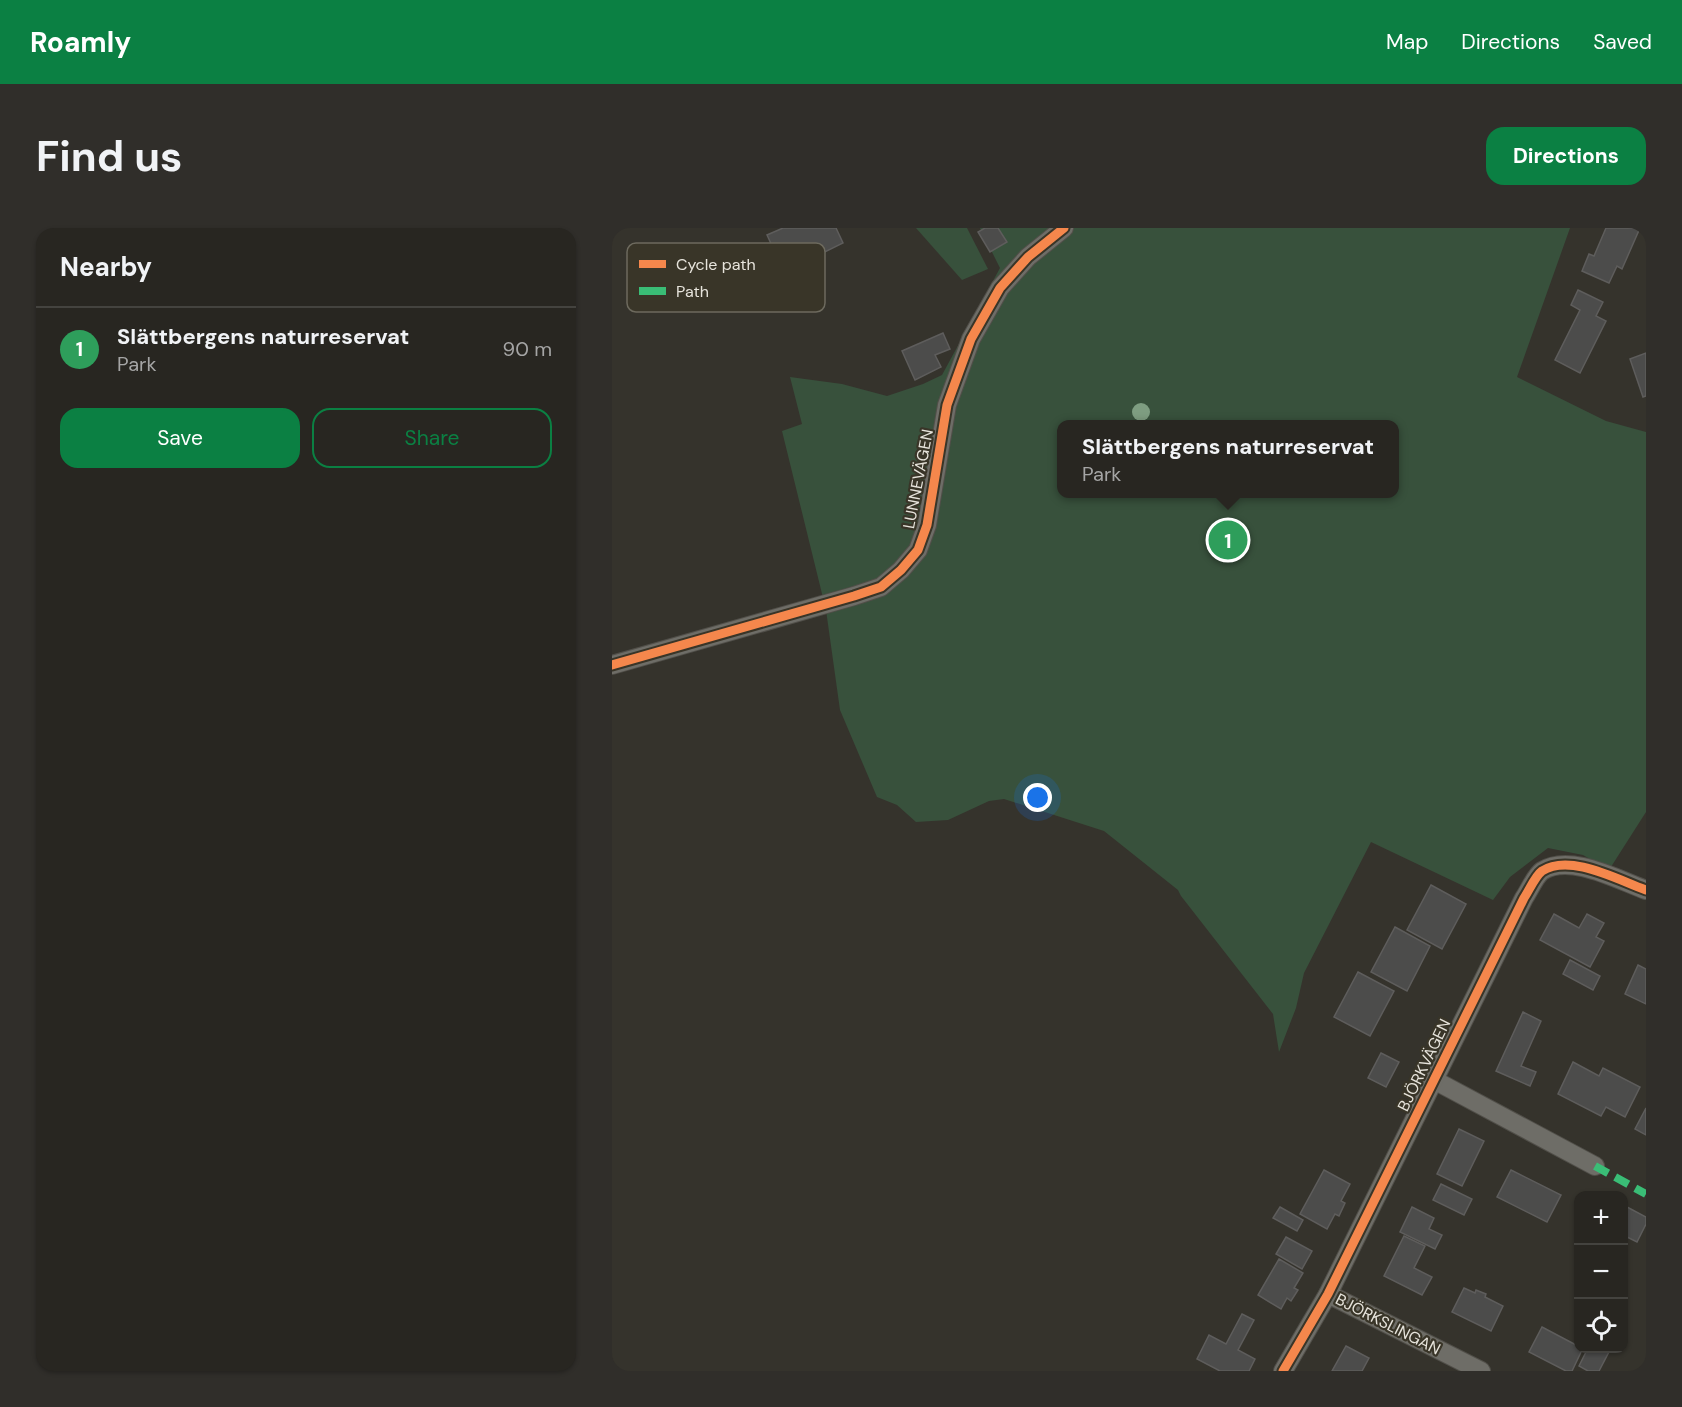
<!DOCTYPE html>
<html lang="en">
<head>
<meta charset="utf-8">
<style>
  body { margin:0; font-family:"DM Sans",sans-serif; background:#302e2a; color:#f1f3f6 }
  .controls { position:absolute; right:18px; bottom:18px; display:grid; overflow:hidden; border-radius:12px; box-shadow:0 2px 4px #0004 }
  .controls button { width:54px; height:54px; display:grid; place-items:center; padding:0; border:0; border-bottom:2px solid #44433f; background:#282621; color:#f1f3f6; font:30px sans-serif }
  .you { position:absolute; left:426px; top:570px; width:21px; height:21px; margin:-15px; border:4px solid #fff; border-radius:50%; background:#1a73e8; box-shadow:0 0 0 9px #1a73e833 }
  .badge { display:grid; place-items:center; width:39px; height:39px; border-radius:50%; background:#0b8043; color:#fff; font-size:20px; font-weight:700 }
  .pin { position:absolute; translate:-50% -50%; border:3px solid #fff; box-shadow:0 2px 6px #0006 }
  .popup { position:absolute; left:445px; top:192px; width:342px; height:78px; box-sizing:border-box; display:grid; place-content:center; border-radius:12px; background:#282621; filter:drop-shadow(0 2px 4px #0005); font-size:20px; white-space:nowrap; color:#a5a5a5 }
  .popup b { font-size:22px; color:#f1f3f6 }
  .popup::after { content:''; position:absolute; left:50%; top:100%; margin-left:-12px; border:12px solid transparent; border-top-color:#282621 }
  .list { margin:0; padding:0; list-style:none }
  h2 { display:flex; justify-content:space-between; align-items:center; height:78px; margin:0; padding:0 24px; font-size:26px }
  h2 small { font-size:20px; font-weight:400; color:#a5a5a5 }
  .list li { display:grid; grid-template-columns:39px 1fr auto; gap:18px; align-items:center; box-sizing:border-box; height:84px; padding:0 24px; border-top:2px solid #44433f }
  .list b { display:block; font-size:22px; white-space:nowrap }
  .list p { margin:0; font-size:20px; white-space:nowrap; color:#a5a5a5 }
  .list em { font-size:20px; font-style:normal; color:#a5a5a5 }
  .actions { display:flex; gap:12px; padding:18px 24px }
  .actions a { flex:1; padding:14px 0; border:2px solid #0b8043; border-radius:18px; text-align:center; font-size:21px; color:#0b8043 }
  .actions .main { background:#0b8043; color:#fff }
  .icon { flex:none; width:33px; height:33px; fill:none; stroke:currentColor; stroke-width:2; stroke-linecap:round; stroke-linejoin:round }
  .map { position:relative; flex:none; width:1034px; height:1143px; overflow:hidden; border-radius:18px }
  header { display:flex; align-items:center; gap:36px; box-sizing:border-box; height:84px; padding:0 30px; background:#0b8043; color:#fff }
  header strong { font-size:28px }
  nav { display:flex; gap:33px; margin-inline-start:auto; font-size:21px }
  .intro { display:flex; align-items:center; justify-content:space-between; box-sizing:border-box; height:144px; padding:0 36px }
  h1 { margin:0; font-size:42px }
  .button { padding:15px 27px; border-radius:18px; background:#0b8043; color:#fff; font-size:21px; font-weight:700 }
  main { display:flex; gap:36px; padding:0 36px }
  aside { flex:1; background:#282621; border-radius:18px; box-shadow:0 2px 4px #0004 }
  .map>svg:first-child { display:block }
  .green { fill:#38513c; fill-rule:evenodd }
  .building { fill:#4c4c4b; stroke:#5e5d5c; stroke-width:1.5 }
  .lines { fill:none; stroke-linecap:round; stroke-linejoin:round }
  .street-casing { stroke:#514f49; stroke-width:20 }
  .street { stroke:#6e6d67; stroke-width:18 }
  .quiet { stroke:#3abd76; stroke-width:8; stroke-dasharray:15 8; stroke-linecap:butt }
  .cycleway-casing { stroke:#393528; stroke-width:13 }
  .cycleway { stroke:#f5874c; stroke-width:9 }
  .tree { fill:#7e9d81 }
  .labels { text-anchor:middle; dominant-baseline:central; stroke-width:4.5; stroke-linejoin:round; paint-order:stroke }
  .street-label { font-size:16px; fill:#e7e4dc; stroke:#393528 }
  .key { fill:#393528; stroke:#6d6a5e; stroke-width:1.5 }
  .key-label { font-size:16px; fill:#e7e4dc }
</style>
</head>
<body>
<header>
<strong>Roamly</strong>
<nav><a>Map</a><a>Directions</a><a>Saved</a></nav>
</header>
<div class="intro"><h1>Find us</h1><a class="button">Directions</a></div>
<main>
<aside>
<h2>Nearby<small></small></h2>
<ul class="list">
<li><span class="badge" style="background:#2e9e5b">1</span><div><b>Slättbergens naturreservat</b><p>Park</p></div><em>90 m</em></li>
</ul>
<div class="actions"><a class="main">Save</a><a>Share</a></div>
</aside>
<div class="map">
<svg width="1034" height="1143" viewBox="0 0 1034 1143">
  <rect width="100%" height="100%" fill="#35332c"/>
  <g class="green">
    <polygon points="304,0 355,0 376,41 350,52"/>
    <path d="M368,0H958L905,149L994,193L1034,204V584L997,642L971,627L936,620L898,649L881,672L759,614L692,745L684,780L667,824L661,786L569,668L566,662L492,603L392,571L377,573L336,592L304,594L285,577L265,569L228,482L214,382L170,203L190,196L178,149L230,156L275,168L311,156L330,147L388,40ZM450,196H783V266H450Z"/>
  </g>
  <g class="building">
    <polygon points="171,0 224,0 231,15 172,44 155,7"/>
    <polygon points="373,0 386,0 395,14 378,24 366,4"/>
    <polygon points="994,0 1028,0 1010,41 1005,38 997,55 970,43 977,26 982,28"/>
    <polygon points="966,62 991,74 984,88 994,93 968,145 943,132 968,82 959,77"/>
    <polygon points="331,105 338,121 323,127 329,139 303,152 290,123"/>
    <polygon points="1034,125 1034,168 1031,169 1018,131"/>
    <polygon points="819,657 854,676 830,721 795,702"/>
    <polygon points="942,686 967,700 975,686 992,695 984,709 992,713 978,739 928,712"/>
    <polygon points="783,699 818,718 795,763 759,744"/>
    <polygon points="958,732 988,748 981,762 951,746"/>
    <polygon points="1026,737 1034,741 1034,776 1013,766"/>
    <polygon points="746,744 782,763 758,808 722,789"/>
    <polygon points="911,784 929,793 909,838 924,844 918,858 884,843"/>
    <polygon points="769,825 787,834 774,859 756,850"/>
    <polygon points="961,834 987,848 991,840 1028,859 1013,889 994,879 989,888 946,866"/>
    <polygon points="1034,880 1034,907 1023,901"/>
    <polygon points="847,901 872,913 850,958 825,946"/>
    <polygon points="712,942 738,956 729,973 733,975 727,988 723,986 715,1001 688,986"/>
    <polygon points="899,942 949,967 935,994 885,969"/>
    <polygon points="829,956 860,971 852,987 821,972"/>
    <polygon points="668,979 691,992 685,1003 661,990"/>
    <polygon points="800,979 822,990 817,1001 830,1007 823,1021 788,1004"/>
    <polygon points="1015,979 1034,989 1034,996 1025,1014 1011,1007 1011,986"/>
    <polygon points="792,1008 813,1018 802,1040 820,1049 810,1067 772,1048"/>
    <polygon points="674,1009 700,1023 690,1041 664,1026"/>
    <polygon points="667,1031 691,1045 682,1060 686,1062 679,1073 675,1070 669,1081 646,1067"/>
    <polygon points="852,1060 863,1065 864,1062 874,1066 873,1069 891,1078 879,1103 840,1084"/>
    <polygon points="630,1086 642,1092 626,1122 643,1131 637,1143 608,1143 585,1131 597,1107 614,1116"/>
    <polygon points="930,1099 966,1118 966,1120 971,1120 960,1143 954,1143 917,1124"/>
    <polygon points="734,1118 757,1130 750,1143 720,1143"/>
    <polygon points="976,1120 999,1120 987,1143 976,1143 967,1138"/>
  </g>
  <g class="lines">
    <defs>
      <g id="street">
        <polyline points="0,437 242,368 269,359 289,342 306,322 315,297 335,177 359,111 388,60 416,29 452,0"/>
        <polyline points="822,852 983,938"/>
        <polyline points="716,1066 869,1143"/>
        <path d="M671,1143L716,1066L912,670C917,663 923,648 930,643C958,625 1006,652 1034,662"/>
      </g>
    </defs>
    <use href="#street" class="street-casing"/>
    <use href="#street" class="street"/>
    <polyline class="quiet" points="983,938 1034,966"/>
    <defs>
      <g id="cycleway">
        <polyline points="0,437 242,368 269,359 289,342 306,322 315,297 335,177 359,111 388,60 416,29 452,0"/>
        <path d="M671,1143L716,1066L912,670C917,663 923,648 930,643C958,625 1006,652 1034,662"/>
      </g>
    </defs>
    <use href="#cycleway" class="cycleway-casing"/>
    <use href="#cycleway" class="cycleway"/>
  </g>
  <circle class="tree" cx="529" cy="184" r="9"/>
  <g class="labels">
    <g class="street-label">
      <text transform="translate(306 251) rotate(-79)">LUNNEVÄGEN</text>
      <text transform="translate(812 837) rotate(-64)">BJÖRKVÄGEN</text>
      <text transform="translate(776 1096) rotate(27)">BJÖRKSLINGAN</text>
    </g>
  </g>
  <rect x="15" y="15" width="198" height="69" rx="9" class="key"/>
  <rect x="27" y="32" width="27" height="8" fill="#f5874c"/>
  <rect x="27" y="59" width="27" height="8" fill="#3abd76"/>
  <g class="key-label">
    <text x="64" y="42">Cycle path</text>
    <text x="64" y="69">Path</text>
  </g>
</svg>
<div class="controls">
<button>+</button>
<button>−</button>
<button><svg class="icon" aria-label="locate" viewBox="0 0 24 24"><circle cx="12" cy="12" r="6"/><path d="M12 2v4M12 18v4M2 12h4M18 12h4"/></svg></button>
</div>
<div class="you"></div>
<div class="pin badge" style="left:616px;top:312px;background:#2e9e5b">1</div>
<div class="popup"><b>Slättbergens naturreservat</b>Park</div>
</div>
</main>
</body>
</html>
